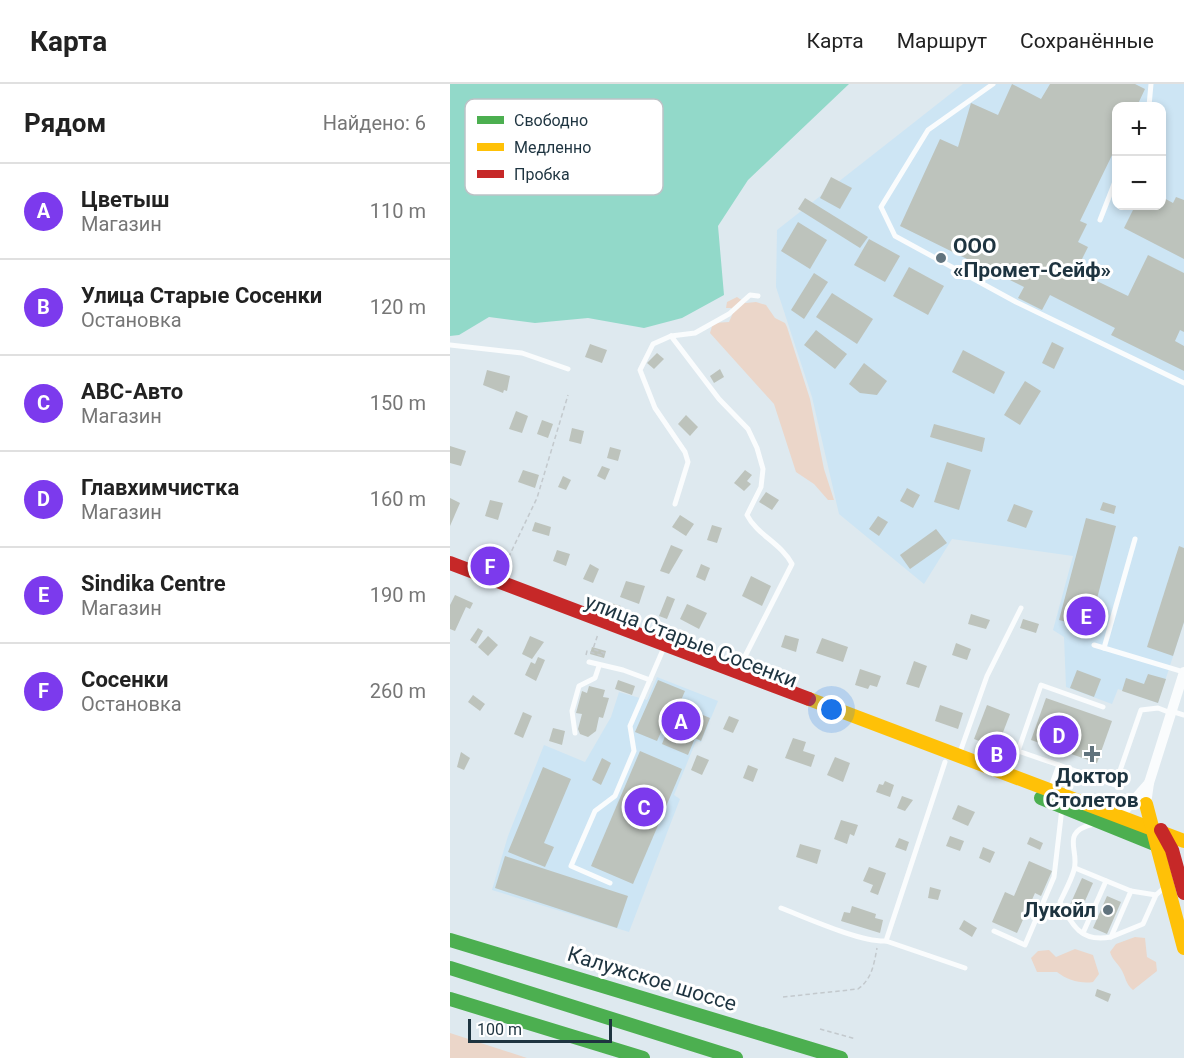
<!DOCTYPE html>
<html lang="ru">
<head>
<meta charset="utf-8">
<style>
  body { margin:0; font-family:Roboto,sans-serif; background:#f6f6f6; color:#222 }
  .controls { position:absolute; right:18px; top:18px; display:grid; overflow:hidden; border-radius:12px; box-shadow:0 3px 9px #0003 }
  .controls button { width:54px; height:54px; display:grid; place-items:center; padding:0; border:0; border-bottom:2px solid #e0e0e0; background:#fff; color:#222; font:30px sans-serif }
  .scale { position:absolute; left:18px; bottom:15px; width:144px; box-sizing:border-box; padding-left:6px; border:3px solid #1e3440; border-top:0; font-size:16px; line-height:21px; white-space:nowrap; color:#1e3440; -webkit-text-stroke:4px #fff; paint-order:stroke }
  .you { position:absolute; left:382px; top:626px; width:21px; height:21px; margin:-15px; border:4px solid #fff; border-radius:50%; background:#1a73e8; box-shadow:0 0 0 9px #1a73e833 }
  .badge { display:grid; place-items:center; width:39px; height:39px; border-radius:50%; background:#7c3aed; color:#fff; font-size:20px; font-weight:700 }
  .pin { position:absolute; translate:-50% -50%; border:3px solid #fff; box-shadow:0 2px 6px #0006 }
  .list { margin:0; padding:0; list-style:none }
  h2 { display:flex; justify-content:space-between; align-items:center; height:78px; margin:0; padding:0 24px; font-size:26px }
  h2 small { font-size:20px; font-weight:400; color:#767676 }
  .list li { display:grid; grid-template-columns:39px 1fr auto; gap:18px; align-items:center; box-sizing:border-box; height:96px; padding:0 24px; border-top:2px solid #e0e0e0 }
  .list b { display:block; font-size:22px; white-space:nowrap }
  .list p { margin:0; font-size:20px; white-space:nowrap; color:#767676 }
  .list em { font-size:20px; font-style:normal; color:#767676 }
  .map { position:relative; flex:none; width:734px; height:974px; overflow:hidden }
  header { display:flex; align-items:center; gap:36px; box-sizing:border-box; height:84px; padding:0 30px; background:#fff; border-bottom:2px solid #e0e0e0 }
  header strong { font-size:28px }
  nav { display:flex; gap:33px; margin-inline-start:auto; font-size:21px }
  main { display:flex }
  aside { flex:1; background:#fff }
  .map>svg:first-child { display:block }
  .built { fill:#cde5f4; fill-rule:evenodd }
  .green { fill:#ebd6c9 }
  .water { fill:#92d9c9 }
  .building { fill:#bdc3bc }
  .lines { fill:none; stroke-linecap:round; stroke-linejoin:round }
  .path { stroke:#c3c9cd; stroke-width:1.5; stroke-dasharray:4.5 3; stroke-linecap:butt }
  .lane { stroke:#fafcfd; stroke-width:5 }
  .street { stroke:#fafcfd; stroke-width:10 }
  .fast { stroke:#4caf50; stroke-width:14 }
  .slow { stroke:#ffc107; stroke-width:14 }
  .jam { stroke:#c62828; stroke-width:14 }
  .poi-dot { fill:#61737d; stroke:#fff; stroke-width:2 }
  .labels { text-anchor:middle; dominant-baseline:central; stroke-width:6; stroke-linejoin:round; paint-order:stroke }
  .poi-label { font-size:21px; font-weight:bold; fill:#1e3440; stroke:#fff; text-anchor:start }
  .street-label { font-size:21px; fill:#1e3440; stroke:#fff }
  .key { fill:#fff; stroke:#bcc2c6; stroke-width:1.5 }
  .key-label { font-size:16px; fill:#1e3440 }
</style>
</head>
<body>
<header>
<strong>Карта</strong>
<nav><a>Карта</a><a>Маршрут</a><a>Сохранённые</a></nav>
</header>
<main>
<aside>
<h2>Рядом<small>Найдено: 6</small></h2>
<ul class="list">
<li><span class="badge">A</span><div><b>Цветыш</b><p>Магазин</p></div><em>110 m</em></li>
<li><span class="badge">B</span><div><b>Улица Старые Сосенки</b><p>Остановка</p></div><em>120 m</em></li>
<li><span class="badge">C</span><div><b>АВС-Авто</b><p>Магазин</p></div><em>150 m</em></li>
<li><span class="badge">D</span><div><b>Главхимчистка</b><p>Магазин</p></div><em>160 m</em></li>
<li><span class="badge">E</span><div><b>Sindika Centre</b><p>Магазин</p></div><em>190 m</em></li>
<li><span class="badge">F</span><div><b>Сосенки</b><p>Остановка</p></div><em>260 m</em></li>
</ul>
</aside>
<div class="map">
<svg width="734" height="974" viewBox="0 0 734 974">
  <rect width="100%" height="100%" fill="#dee9ef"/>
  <g class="built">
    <path d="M513,0H734V538L708,619L668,605L662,620L616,603L614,553L603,546L623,472L502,455L474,500L389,430L362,313L326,203L327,146ZM666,22H712V122H666Z"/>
    <polygon points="207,593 268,617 251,658 246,657 224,711 230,715 179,848 42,806 58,752 94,661 135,678 161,633 169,608 197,616"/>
  </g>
  <g class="green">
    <polygon points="287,213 296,219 306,218 316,221 325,234 335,239 337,243 360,315 374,385 384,416 378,416 364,400 346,388 324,320 260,249 263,239 279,238 283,229 281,224 276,224 277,218"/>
    <path d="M685,853L695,854L697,873L706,878L707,887L683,906C675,899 676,893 671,885C667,878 663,877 660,868L666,860Z"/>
    <path d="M625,865L643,871L649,890L643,898C631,900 617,896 607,888H587L581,874L588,867L599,866L606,873Z"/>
    <polygon points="0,949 77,974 0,974"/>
  </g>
  <polygon class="water" points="0,0 399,0 298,96 268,142 274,211 232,234 194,244 138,234 85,239 39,233 9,251 0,252"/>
  <g class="building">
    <polygon points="562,0 591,15 600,0 685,0 695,5 687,22 666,22 666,63 630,137 637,140 628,158 638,163 626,187 678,212 698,171 734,189 734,248 730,246 725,257 734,262 734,287 661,251 665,244 600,211 592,226 568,214 574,203 450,142 490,55 508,63 521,19 548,31"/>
    <polygon points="381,93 402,104 390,125 370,114"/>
    <polygon points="712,113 723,119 726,113 734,116 734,175 674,144 685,122 712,122"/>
    <polygon points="355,114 418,153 410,164 348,125"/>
    <polygon points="348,138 377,156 360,185 331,167"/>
    <polygon points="419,155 450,172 435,198 404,181"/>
    <polygon points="459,183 494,202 478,231 443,212"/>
    <polygon points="364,189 378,198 354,235 341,226"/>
    <polygon points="382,209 423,235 407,260 366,233"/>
    <polygon points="366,246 397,270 385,285 354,261"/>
    <polygon points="602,258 614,264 604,285 592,279"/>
    <polygon points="140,260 157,266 152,279 135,273"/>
    <polygon points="513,266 555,288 544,310 502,288"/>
    <polygon points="207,269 214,275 204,285 197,279"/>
    <polygon points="414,279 437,297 427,311 410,309 399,300"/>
    <polygon points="270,285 274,293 264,299 260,292"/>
    <polygon points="37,286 60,292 57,307 54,306 53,309 33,301"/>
    <polygon points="575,297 591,307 570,341 554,331"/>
    <polygon points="66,327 78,332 72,349 59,345"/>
    <polygon points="236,331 248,343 240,352 228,340"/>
    <polygon points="92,336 103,340 98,354 87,350"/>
    <polygon points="484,340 535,354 532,368 480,353"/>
    <polygon points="122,344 134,347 131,360 119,357"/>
    <polygon points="0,362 16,367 11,382 0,379"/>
    <polygon points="160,363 171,366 168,377 157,374"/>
    <polygon points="497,378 521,386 509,426 484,418"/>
    <polygon points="152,382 160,385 155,396 147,392"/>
    <polygon points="73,386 89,391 85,404 68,398"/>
    <polygon points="295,386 302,391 297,397 301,400 294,407 284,399"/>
    <polygon points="113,392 121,396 116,406 108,403"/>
    <polygon points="457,404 470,411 463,424 450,417"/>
    <polygon points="316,408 329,416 322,426 309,418"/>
    <polygon points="0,414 10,419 0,442"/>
    <polygon points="40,416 53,419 48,436 35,432"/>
    <polygon points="653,418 666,422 664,430 650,426"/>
    <polygon points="564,420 583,427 576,444 557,437"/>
    <polygon points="230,431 244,440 236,452 222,443"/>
    <polygon points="428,432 438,438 429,452 419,445"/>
    <polygon points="636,434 666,442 644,526 651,528 646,546 609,536"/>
    <polygon points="85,438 101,443 99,452 82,447"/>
    <polygon points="262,441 272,444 267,459 257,456"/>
    <polygon points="486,445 497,459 460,485 450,471"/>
    <polygon points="221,461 233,466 219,490 210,487"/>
    <polygon points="729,462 734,464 734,538 723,572 697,563"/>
    <polygon points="107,466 120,470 116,482 103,477"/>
    <polygon points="140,480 149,485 143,499 133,495"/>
    <polygon points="251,480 260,484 255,497 246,493"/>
    <polygon points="301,492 321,502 312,522 292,512"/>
    <polygon points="176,497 195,502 189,520 170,513"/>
    <polygon points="5,511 23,519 20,525 16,523 5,547 0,545 0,521"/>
    <polygon points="217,512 225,515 217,535 209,532"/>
    <polygon points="157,518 171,522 169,529 155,525"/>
    <polygon points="237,520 257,529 249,545 230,535"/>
    <polygon points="521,530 540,536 536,545 518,540"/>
    <polygon points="573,535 589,540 586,549 570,544"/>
    <polygon points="28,544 33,547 26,560 20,556"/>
    <polygon points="335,551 349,555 346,568 331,563"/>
    <polygon points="38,552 48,561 38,572 28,563"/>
    <polygon points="80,552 94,558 82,575 72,570"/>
    <polygon points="372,554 398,563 393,578 366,569"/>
    <polygon points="506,559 521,565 517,576 502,571"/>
    <polygon points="142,563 156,567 154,574 140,570"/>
    <polygon points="88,573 95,576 86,597 75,591 81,578 85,580"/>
    <polygon points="464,577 477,582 469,604 456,600"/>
    <polygon points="410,585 431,592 427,603 420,601 418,605 405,601"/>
    <polygon points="627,586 651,595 644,613 620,604"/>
    <polygon points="698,590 716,595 708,619 672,607 676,594 694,600"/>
    <polygon points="168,596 185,602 182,611 165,605"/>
    <polygon points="208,596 235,607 229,621 260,634 251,657 245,654 238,671 212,660 216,650 211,648 207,657 185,648"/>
    <polygon points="139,602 155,606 153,613 159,614 153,634 149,633 146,647 138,653 130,650 128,645 132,630 126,629 132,607 137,609"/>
    <polygon points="23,611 35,620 30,627 18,618"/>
    <polygon points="596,614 662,637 647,679 581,656"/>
    <polygon points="490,621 513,629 508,645 485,637"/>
    <polygon points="537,621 560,630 547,664 524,655"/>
    <polygon points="73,628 82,632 73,654 64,650"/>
    <polygon points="279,632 289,636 283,649 273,645"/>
    <polygon points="103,644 115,647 112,661 99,657"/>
    <polygon points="343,654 356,658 353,667 365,671 361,683 335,674"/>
    <polygon points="190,667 232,685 183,800 141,782"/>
    <polygon points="11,668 20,674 14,686 7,683"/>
    <polygon points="247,671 259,676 252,691 241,686"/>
    <polygon points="385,673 400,679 393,698 377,691"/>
    <polygon points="152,674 161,679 151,701 142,696"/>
    <polygon points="298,681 308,685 303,698 293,694"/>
    <polygon points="93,683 121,695 94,759 104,763 95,783 58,768"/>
    <polygon points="435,697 444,701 440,713 426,708 429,700 433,701"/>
    <polygon points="452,712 463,716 455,727 447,724"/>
    <polygon points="508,721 525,728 518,742 502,735"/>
    <polygon points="391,736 408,741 404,752 400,750 397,760 384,755"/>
    <polygon points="500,752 514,757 510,767 496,762"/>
    <polygon points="580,753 593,759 590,766 577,760"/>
    <polygon points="449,754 459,758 456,767 445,763"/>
    <polygon points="350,760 371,766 367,780 346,773"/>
    <polygon points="533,763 545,768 540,779 529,774"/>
    <polygon points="55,772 178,812 167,844 45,804"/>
    <polygon points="579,777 602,787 591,812 585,809 567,849 542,838 555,808 564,812"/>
    <polygon points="419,783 436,789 428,811 420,808 423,801 413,797"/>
    <polygon points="632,794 643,799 630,828 619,823"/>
    <polygon points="480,803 491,806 488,816 478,814"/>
    <polygon points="657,812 671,818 657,850 643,844"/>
    <polygon points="402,822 426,830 425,834 433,836 430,849 391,837 394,828 400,829"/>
    <polygon points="514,836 527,844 522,853 509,845"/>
    <polygon points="647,905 661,910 658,918 645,912"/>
  </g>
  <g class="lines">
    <g class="path">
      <polyline points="52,487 87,414 118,311"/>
      <polyline points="152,523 154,519 169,524 168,527 157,523 156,525"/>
      <polyline points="136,571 137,567 153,572 154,569 143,565 148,550"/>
      <path d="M333,913L408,905C422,895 424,880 427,864"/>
      <polyline points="370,945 406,955"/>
    </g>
    <g class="lane">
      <polyline points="543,0 478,46 431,123 445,152 566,218 734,299"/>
      <polyline points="699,22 701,0"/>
      <polyline points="650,136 666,95"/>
      <path d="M221,252L269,315L298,345L307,364L313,385L311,403L297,431C307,451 331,459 342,480L288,586"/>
      <polyline points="0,261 72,269 118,285"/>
      <polyline points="225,420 238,378 235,368 205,324 190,286 203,260 221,252 245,249 279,230 300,211 308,212"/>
      <polyline points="644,561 734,588"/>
      <polyline points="654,564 685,455"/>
      <polyline points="139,578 173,586 200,596"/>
      <polyline points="721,627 734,631"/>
      <polyline points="125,649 122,627 129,602 145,594 149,582"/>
      <polyline points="509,671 537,592 571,524"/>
      <polyline points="609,681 665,701 691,626 708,624 721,629"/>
      <polyline points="600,705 609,681 568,667 591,601 653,623"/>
      <path d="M644,740C609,748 630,766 624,786C621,797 615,807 610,818C622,841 631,859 661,853L681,807"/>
      <polyline points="625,784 681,807 706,811 715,803"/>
      <polyline points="160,799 121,782 145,727 165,712 184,667 180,642 212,568"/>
      <path d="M331,824C357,834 410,858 436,857L495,678"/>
      <polyline points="544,847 575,861 604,793 612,724"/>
      <polyline points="633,849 656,797"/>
      <polyline points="661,853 693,840 706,811"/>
      <polyline points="436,857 515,884"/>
    </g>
    <g class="street">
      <polyline points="696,720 699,699 734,588"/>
      <polyline points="660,729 676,725 699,699"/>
    </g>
    <g class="fast">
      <polyline points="591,714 707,761"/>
      <polyline points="0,856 391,974"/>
      <polyline points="0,884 286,974"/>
      <polyline points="0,915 193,974"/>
    </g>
    <g class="slow">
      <polyline points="359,615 734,757"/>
      <polyline points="696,720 734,864"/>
    </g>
    <g class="jam">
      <polyline points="0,479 359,615"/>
      <polyline points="711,746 722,766 734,809"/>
    </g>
  </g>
  <g class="poi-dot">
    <circle cx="491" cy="174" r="6"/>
    <path d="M639 661h6v6h6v6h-6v6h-6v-6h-6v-6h6z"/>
    <circle cx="658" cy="826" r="6"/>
  </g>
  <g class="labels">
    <g class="poi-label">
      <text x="503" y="162">ООО<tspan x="503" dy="24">«Промет-Сейф»</tspan></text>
      <text x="642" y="692" text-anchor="middle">Доктор<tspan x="642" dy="24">Столетов</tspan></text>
      <text x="646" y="826" text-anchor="end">Лукойл</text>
    </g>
    <g class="street-label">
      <text transform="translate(241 557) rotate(21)">улица Старые Сосенки</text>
      <text transform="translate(202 895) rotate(17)">Калужское шоссе</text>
    </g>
  </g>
  <rect x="15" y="15" width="198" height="96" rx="9" class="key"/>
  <rect x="27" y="32" width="27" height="8" fill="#4caf50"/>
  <rect x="27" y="59" width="27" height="8" fill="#ffc107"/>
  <rect x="27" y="86" width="27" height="8" fill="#c62828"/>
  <g class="key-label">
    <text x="64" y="42">Свободно</text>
    <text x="64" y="69">Медленно</text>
    <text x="64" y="96">Пробка</text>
  </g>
</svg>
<div class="controls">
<button>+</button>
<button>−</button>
</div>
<div class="scale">100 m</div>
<div class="you"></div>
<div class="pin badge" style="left:231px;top:637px">A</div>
<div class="pin badge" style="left:547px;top:670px">B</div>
<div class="pin badge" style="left:194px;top:723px">C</div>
<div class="pin badge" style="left:609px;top:651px">D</div>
<div class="pin badge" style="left:636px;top:532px">E</div>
<div class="pin badge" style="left:40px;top:482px">F</div>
</div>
</main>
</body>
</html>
